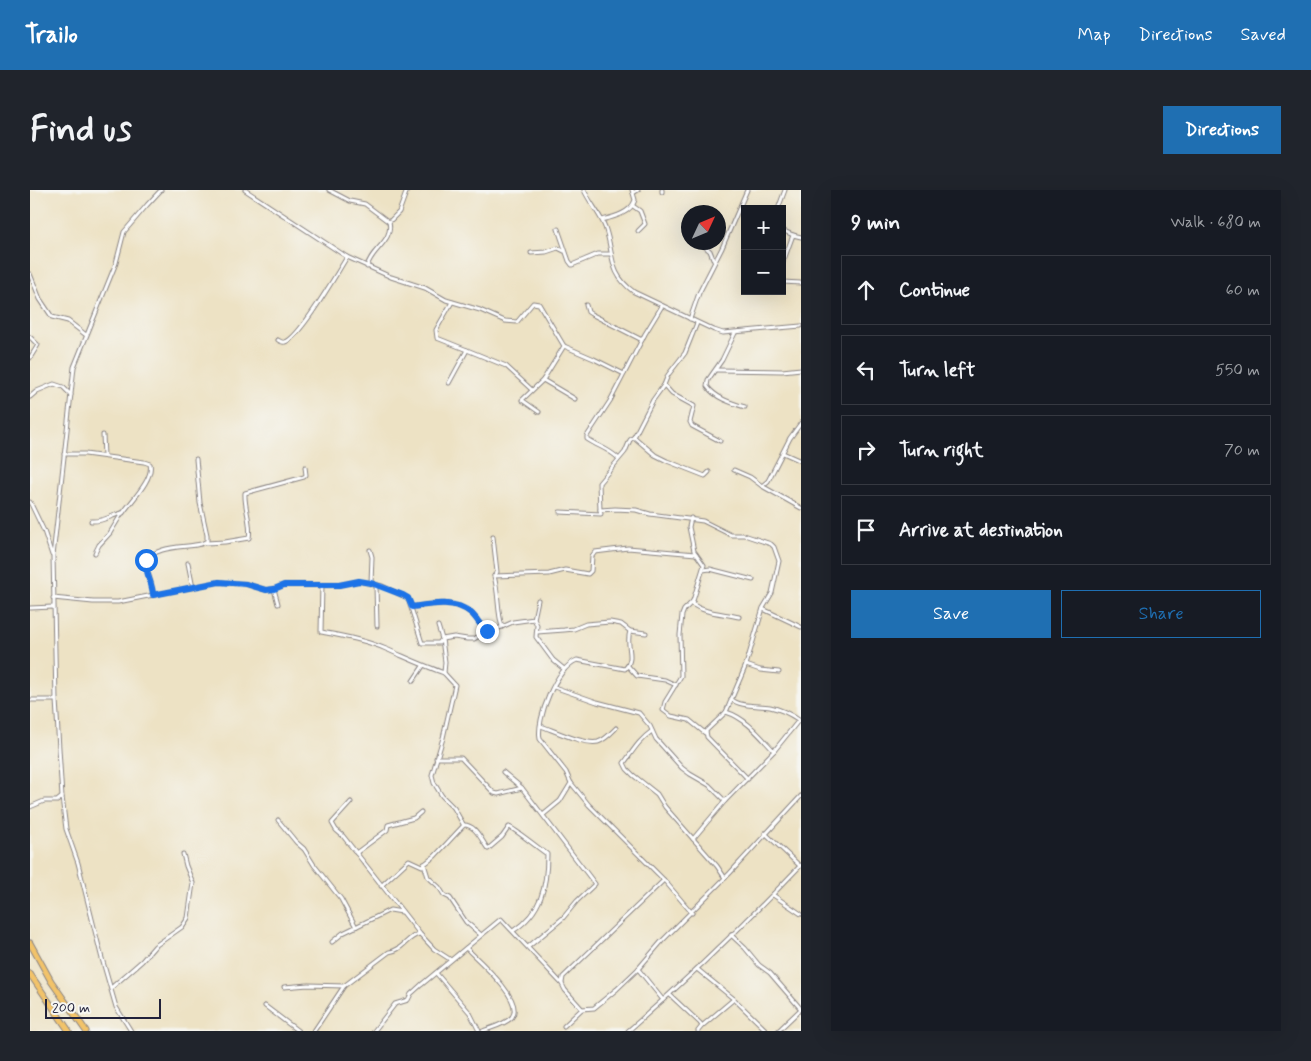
<!DOCTYPE html>
<html lang="en">
<head>
<meta charset="utf-8">
<style>
  body { margin:0; font-family:Mynerve,sans-serif; background:#20242c; color:#f1f3f6 }
  .controls { position:absolute; right:15px; top:15px; display:grid; overflow:hidden; border-radius:0px; box-shadow:0 5px 20px #0002 }
  .controls button { width:45px; height:45px; display:grid; place-items:center; padding:0; border:0; border-bottom:1px solid #363941; background:#171b24; color:#f1f3f6; font:25px sans-serif }
  .compass { position:absolute; left:651px; top:15px; width:45px; height:45px; border-radius:50%; background:#171b24; box-shadow:0 5px 20px #0002; rotate:46deg }
  .scale { position:absolute; left:15px; bottom:12px; width:116px; box-sizing:border-box; padding-left:5px; border:2px solid #22223b; border-top:0; font-size:14px; line-height:18px; white-space:nowrap; color:#22223b; -webkit-text-stroke:4px #f6f6f2; paint-order:stroke }
  .stop { position:absolute; width:15px; height:15px; margin:-11px; border:4px solid #1a73e8; border-radius:50%; background:#fff }
  .stop.end { background:#1a73e8; border-color:#fff; box-shadow:0 1px 5px #0008 }
  .list { margin:0; padding:0; list-style:none }
  h2 { display:flex; justify-content:space-between; align-items:center; height:65px; margin:0; padding:0 20px; font-size:21px }
  h2 small { font-size:16px; font-weight:400; color:#9ea1a6 }
  .list li { display:grid; grid-template-columns:32px 1fr auto; gap:15px; align-items:center; box-sizing:border-box; height:70px; margin:0 10px 10px; padding:0 10px; border:1px solid #363941; border-radius:0px }
  .list b { display:block; font-size:19px; white-space:nowrap }
  .list em { font-size:16px; font-style:normal; color:#9ea1a6 }
  .actions { display:flex; gap:10px; padding:15px 20px }
  .actions a { flex:1; padding:11px 0; border:1px solid #1f6fb2; border-radius:0px; text-align:center; font-size:18px; color:#1f6fb2 }
  .actions .main { background:#1f6fb2; color:#fff }
  .icon { flex:none; width:28px; height:28px; fill:none; stroke:currentColor; stroke-width:2; stroke-linecap:round; stroke-linejoin:round }
  .map { position:relative; flex:none; width:771px; height:841px; overflow:hidden; border-radius:0px }
  header { display:flex; align-items:center; gap:30px; box-sizing:border-box; height:70px; padding:0 25px; background:#1f6fb2; color:#fff }
  header strong { font-size:24px }
  nav { display:flex; gap:28px; margin-inline-start:auto; font-size:18px }
  .intro { display:flex; align-items:center; justify-content:space-between; box-sizing:border-box; height:120px; padding:0 30px }
  h1 { margin:0; font-size:35px }
  .button { padding:12px 22px; border-radius:0px; background:#1f6fb2; color:#fff; font-size:18px; font-weight:700 }
  main { display:flex; gap:30px; padding:0 30px }
  aside { flex:1; background:#171b24; border-radius:0px; box-shadow:0 5px 20px #0002 }
  .map>svg:first-child { display:block }
  .lines { fill:none; stroke-linecap:round; stroke-linejoin:round }
  .street-casing { stroke:#888280; stroke-width:5 }
  .primary-casing { stroke:#888280; stroke-width:7 }
  .street { stroke:#fff; stroke-width:3 }
  .primary { stroke:#f2c36a; stroke-width:5 }
  .route { stroke:#1a73e8; stroke-width:6 }
</style>
</head>
<body>
<header>
<strong>Trailo</strong>
<nav><a>Map</a><a>Directions</a><a>Saved</a></nav>
</header>
<div class="intro"><h1>Find us</h1><a class="button">Directions</a></div>
<main>
<div class="map">
<svg width="771" height="841" viewBox="0 0 771 841">
  <rect width="100%" height="100%" fill="#f6f6f2"/>
  <filter id="ink" filterUnits="userSpaceOnUse"><feTurbulence type="fractalNoise" baseFrequency=".02" numOctaves="2"/><feDisplacementMap in="SourceGraphic" scale="10" xChannelSelector="R" yChannelSelector="G"/><feConvolveMatrix kernelMatrix="1 2 1 2 8 2 1 2 1" color-interpolation-filters="sRGB"/></filter>
  <filter id="wash" filterUnits="userSpaceOnUse"><feTurbulence type="fractalNoise" baseFrequency=".0096" numOctaves="4" result="noise"/><feDisplacementMap in="SourceGraphic" scale="20" xChannelSelector="R" yChannelSelector="G"/><feGaussianBlur stdDeviation="1.12" result="paint"/><feColorMatrix in="noise" values="0 0 0 0 0 0 0 0 0 0 0 0 0 0 0 0 0 1.4 0 .05"/><feComposite in="paint" operator="in"/></filter>
  <g filter="url(#wash)">
    <rect width="100%" height="100%" fill="#ede2c4"/>
  </g>
  <g filter="url(#ink)">
    <g class="lines">
      <defs>
        <g id="street">
          <polyline points="215,0 317,67 361,87 395,98 416,110 450,120 475,131 487,132 503,113 509,114 534,156 564,169 594,184"/>
          <path d="M299,0L320,11L335,14L359,32C364,51 340,60 337,77"/>
          <path d="M554,0C560,13 570,24 575,37C585,65 577,82 604,102L684,140L693,143L771,136"/>
          <polyline points="602,0 603,3 608,0"/>
          <polyline points="632,0 632,2"/>
          <polyline points="603,16 610,21 615,34 608,41"/>
          <polyline points="748,19 755,0"/>
          <path d="M572,30C584,27 601,23 605,10L603,3"/>
          <polyline points="359,32 369,22 377,0"/>
          <polyline points="528,39 539,71 542,75 568,64 581,64"/>
          <polyline points="752,40 763,45"/>
          <polyline points="669,52 680,61 684,71"/>
          <polyline points="501,63 516,62 528,58 534,61"/>
          <polyline points="752,75 763,45 771,47"/>
          <polyline points="0,84 10,109 22,127 38,131 56,145"/>
          <polyline points="752,92 771,93"/>
          <polyline points="556,115 558,122 561,124 612,150"/>
          <polyline points="660,129 669,103 692,58 717,0"/>
          <polyline points="667,133 655,163 638,185 634,195 642,204 664,216 660,232 662,236 690,251"/>
          <path d="M705,143L692,170L678,190L677,196C685,208 701,213 715,217"/>
          <polyline points="0,147 8,155 0,168"/>
          <path d="M248,150C251,152 252,153 255,152C270,148 307,83 317,67"/>
          <polyline points="437,160 476,176 502,200"/>
          <polyline points="686,180 752,181 771,179"/>
          <polyline points="513,190 545,209"/>
          <polyline points="419,193 437,160 407,148 406,140 422,112"/>
          <polyline points="634,195 623,210 604,247 625,265 637,271 675,286 679,282"/>
          <polyline points="0,207 7,201 24,194 33,197 41,205"/>
          <polyline points="509,222 492,210 513,190 534,156"/>
          <polyline points="73,245 74,266"/>
          <polyline points="604,247 600,250 595,262 569,293 570,320 585,319 606,320 620,324 673,331 701,345 714,345 741,354 744,357 749,371 742,403 733,418 716,475 696,522 676,541 677,547 718,589"/>
          <polyline points="753,263 771,271"/>
          <path d="M34,264H55L114,272L120,274C124,289 101,311 93,323C81,325 74,332 61,331"/>
          <path d="M588,268C579,259 567,256 557,249V246L580,211L615,144L632,116"/>
          <polyline points="704,280 720,287 732,296 738,291 760,248 771,233"/>
          <polyline points="732,296 771,318"/>
          <polyline points="0,312 14,341 22,365"/>
          <polyline points="530,322 571,324 570,320"/>
          <path d="M661,328L659,337L664,361L674,375L662,414C676,424 694,423 709,427"/>
          <path d="M463,347L467,382L464,386C469,403 467,420 472,437"/>
          <path d="M176,353L195,352L219,348C222,333 214,318 215,303L274,287L276,285L275,277"/>
          <polyline points="340,360 342,367 341,393"/>
          <polyline points="65,363 69,355 80,343 92,323"/>
          <polyline points="158,373 163,398"/>
          <polyline points="673,380 680,379 723,390"/>
          <polyline points="464,386 519,384 535,380 558,384 561,381 562,366 565,362 598,358 666,364"/>
          <polyline points="346,395 347,436"/>
          <polyline points="244,399 248,414"/>
          <path d="M123,405C123,394 117,383 115,372C125,355 155,358 171,354L177,351V345L170,313L166,269"/>
          <path d="M23,408L63,412H88L189,392L216,394L236,400L244,399L254,395H309L329,391L352,396L378,408L392,453H409L412,449L415,472L414,483C394,476 375,467 356,459C335,450 312,446 291,442L292,395"/>
          <polyline points="663,411 654,420 652,425 650,445 651,486 635,512 633,520 641,526 659,530 675,543"/>
          <path d="M382,417C401,414 425,409 441,423C447,428 450,436 457,441"/>
          <polyline points="0,418 23,417"/>
          <polyline points="733,419 771,437"/>
          <polyline points="504,429 508,410"/>
          <polyline points="408,436 412,449 424,447 437,449 444,449 457,441 465,440 483,432 504,429 507,435 506,447 523,470 534,479"/>
          <polyline points="507,442 534,440 544,439 556,434 580,432 591,434 600,441"/>
          <path d="M616,443L600,441C595,456 606,467 595,479L547,470C526,478 506,529 510,549L536,582L541,593L559,615L634,690L662,723"/>
          <polyline points="716,475 730,480 749,482"/>
          <polyline points="598,476 607,486 635,490 646,495"/>
          <polyline points="414,483 425,495 413,548 402,585 404,593 412,606 424,618 433,634"/>
          <polyline points="383,491 393,476"/>
          <polyline points="524,497 567,512 609,523 620,536 626,549 652,578 660,584 679,595 695,611"/>
          <polyline points="0,510 26,510"/>
          <path d="M696,522C716,528 730,546 744,561"/>
          <path d="M511,536C525,541 554,555 568,552C575,550 581,543 586,538"/>
          <path d="M622,541C609,550 603,561 594,573L597,579L603,585L627,604L635,617L687,676L695,688"/>
          <polyline points="406,568 431,568 464,603 468,604 492,598"/>
          <polyline points="473,582 492,598 565,694 547,711 533,728 498,757"/>
          <polyline points="321,612 302,633 306,640 313,646 390,744 404,759 421,770"/>
          <polyline points="0,617 14,611 27,611 32,607"/>
          <polyline points="513,625 530,611 541,593"/>
          <polyline points="248,630 266,652 274,659 284,675 311,709 326,737"/>
          <path d="M434,635C446,635 451,650 458,659L472,647L479,637C484,638 509,659 517,664C517,696 512,722 483,741"/>
          <polyline points="735,643 770,676"/>
          <path d="M663,649L695,611L744,561L769,530C760,524 751,519 740,517C728,515 710,517 701,509"/>
          <polyline points="326,663 357,640 358,635 384,628 391,622"/>
          <polyline points="394,674 398,687 409,697 414,705 420,708 436,732 450,744"/>
          <polyline points="351,696 379,670 392,676 405,666 434,635"/>
          <polyline points="743,705 771,724"/>
          <polyline points="701,745 715,758 729,775 740,783 771,819"/>
          <polyline points="302,752 313,743 360,720 372,722"/>
          <path d="M436,758C447,769 495,810 482,827C476,834 461,838 453,841"/>
          <polyline points="608,779 633,810"/>
          <polyline points="667,779 704,809 737,841"/>
          <polyline points="406,783 440,823 449,841"/>
          <polyline points="532,793 533,787 634,690"/>
          <polyline points="254,797 278,795 314,796"/>
          <polyline points="81,798 112,771 125,756 152,737 158,728 163,693 156,676 153,664"/>
          <polyline points="640,805 670,833 672,836 668,841"/>
          <polyline points="235,816 268,841"/>
          <polyline points="534,836 552,819"/>
          <polyline points="672,836 704,809"/>
          <polyline points="101,841 86,817 71,765 48,673 36,639 32,607 26,510 23,366 44,177 86,73 94,42 117,15 131,0"/>
          <path d="M284,841L314,796L359,762C372,761 377,747 389,744"/>
          <polyline points="344,841 365,814 378,810 381,804 391,795 471,729 532,794 535,800 552,819 564,818 587,799 608,779 632,751 700,683 771,606"/>
          <path d="M598,841C658,789 716,733 771,675"/>
          <polyline points="748,841 771,819"/>
        </g>
        <g id="primary">
          <polyline points="0,753 21,791 56,841"/>
          <polyline points="0,784 39,841"/>
        </g>
      </defs>
      <use href="#street" class="street-casing"/>
      <use href="#primary" class="primary-casing"/>
      <use href="#street" class="street"/>
      <use href="#primary" class="primary"/>
    </g>
  </g>
  <g class="lines" filter="url(#ink)">
    <path class="route" d="M116,370C114,382 123,393 123,405L189,392L216,394L236,400L244,399L254,395H309L329,391L341,393L373,405L378,408L382,417C401,414 425,409 441,423C447,428 450,436 457,441"/>
  </g>
</svg>
<div class="controls">
<button>+</button>
<button>−</button>
</div>
<svg class="compass" viewBox="-18 -18 36 36"><path d="M0-13l5 13h-10z" fill="#e53935"/><path d="M0 13l5-13h-10z" fill="#9ea1a6"/></svg>
<div class="scale">200 m</div>
<div class="stop" style="left:116px;top:370px"></div>
<div class="stop end" style="left:457px;top:441px"></div>
</div>
<aside>
<h2>9 min<small>Walk · 680 m</small></h2>
<ul class="list">
<li><svg class="icon" aria-label="ahead" viewBox="0 0 24 24"><path d="M12 20V5M6 11l6-6 6 6"/></svg><div><b>Continue</b></div><em>60 m</em></li>
<li><svg class="icon" aria-label="left" viewBox="0 0 24 24"><path d="M17 20v-9H6M10 6l-5 5 5 5"/></svg><div><b>Turn left</b></div><em>550 m</em></li>
<li><svg class="icon" aria-label="right" viewBox="0 0 24 24"><path d="M7 20v-9h11M14 6l5 5-5 5"/></svg><div><b>Turn right</b></div><em>70 m</em></li>
<li><svg class="icon" aria-label="arrive" viewBox="0 0 24 24"><path d="M6 21V4h12l-3 4 3 4H6"/></svg><div><b>Arrive at destination</b></div></li>
</ul>
<div class="actions"><a class="main">Save</a><a>Share</a></div>
</aside>
</main>
</body>
</html>
